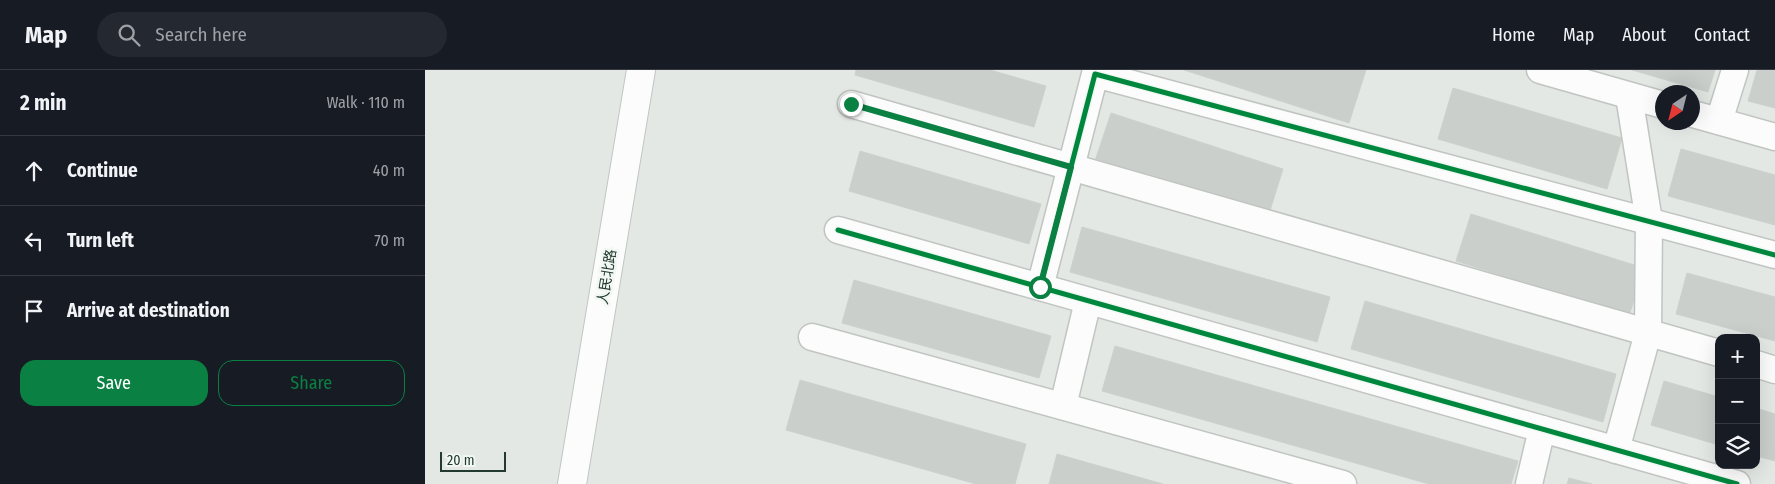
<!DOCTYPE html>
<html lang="en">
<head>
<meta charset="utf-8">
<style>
  body { margin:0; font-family:"Fira Sans Condensed","Noto Sans SC",sans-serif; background:#242831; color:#f1f3f6 }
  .controls { position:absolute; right:15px; bottom:15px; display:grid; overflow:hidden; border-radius:10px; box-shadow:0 5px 20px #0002 }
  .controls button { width:45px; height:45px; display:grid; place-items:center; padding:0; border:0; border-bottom:1px solid #363941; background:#171b24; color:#f1f3f6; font:25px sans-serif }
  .compass { position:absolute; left:1230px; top:15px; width:45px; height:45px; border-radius:50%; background:#171b24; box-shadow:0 5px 20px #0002; rotate:215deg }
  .scale { position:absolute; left:15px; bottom:12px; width:66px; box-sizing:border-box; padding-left:5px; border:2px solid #233a30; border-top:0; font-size:14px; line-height:18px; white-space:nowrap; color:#233a30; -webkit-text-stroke:4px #f1f7f3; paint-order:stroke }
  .stop { position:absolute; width:15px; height:15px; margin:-11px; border:4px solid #0b8043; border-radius:50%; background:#fff }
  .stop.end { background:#0b8043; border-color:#fff; box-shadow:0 1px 5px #0008 }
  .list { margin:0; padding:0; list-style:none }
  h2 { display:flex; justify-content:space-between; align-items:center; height:65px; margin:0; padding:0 20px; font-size:21px }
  h2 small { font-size:16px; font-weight:400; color:#9ea1a6 }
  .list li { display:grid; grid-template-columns:32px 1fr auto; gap:15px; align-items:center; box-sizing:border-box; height:70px; padding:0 20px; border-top:1px solid #363941 }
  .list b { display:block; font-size:19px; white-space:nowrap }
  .list em { font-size:16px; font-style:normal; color:#9ea1a6 }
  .actions { display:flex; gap:10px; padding:15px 20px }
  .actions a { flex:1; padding:11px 0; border:1px solid #0b8043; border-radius:15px; text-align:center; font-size:18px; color:#0b8043 }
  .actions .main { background:#0b8043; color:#fff }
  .icon { flex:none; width:28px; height:28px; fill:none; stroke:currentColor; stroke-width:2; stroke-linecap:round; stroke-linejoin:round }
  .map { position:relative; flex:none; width:1350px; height:414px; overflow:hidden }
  header { display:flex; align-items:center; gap:30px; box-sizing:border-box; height:70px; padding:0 25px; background:#171b24; border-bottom:1px solid #363941 }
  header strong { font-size:24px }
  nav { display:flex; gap:28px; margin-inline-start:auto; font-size:18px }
  .search { width:350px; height:45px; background:#242831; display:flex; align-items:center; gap:12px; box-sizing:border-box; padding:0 18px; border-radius:28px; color:#9ea1a6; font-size:19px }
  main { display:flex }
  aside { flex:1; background:#171b24 }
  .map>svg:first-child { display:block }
  .building { fill:#cacfcc; stroke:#ccd1ce }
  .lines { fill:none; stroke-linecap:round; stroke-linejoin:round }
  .minor-casing { stroke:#c0c5c2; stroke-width:29 }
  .secondary-casing { stroke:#c0c6c2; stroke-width:30 }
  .minor { stroke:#fbfcfb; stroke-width:26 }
  .secondary { stroke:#fbfcfb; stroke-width:28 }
  .cycleway-casing { stroke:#f1f7f3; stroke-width:8 }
  .cycleway { stroke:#00873e; stroke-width:5 }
  .route { stroke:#0b8043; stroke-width:6 }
  .labels { text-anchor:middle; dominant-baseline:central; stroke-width:5; stroke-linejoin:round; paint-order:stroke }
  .street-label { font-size:14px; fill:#233a30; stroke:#f1f7f3 }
</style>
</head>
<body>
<header>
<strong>Map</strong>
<div class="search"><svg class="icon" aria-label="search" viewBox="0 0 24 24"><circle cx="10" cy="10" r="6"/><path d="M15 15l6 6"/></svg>Search here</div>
<nav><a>Home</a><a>Map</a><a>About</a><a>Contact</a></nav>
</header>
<main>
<aside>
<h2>2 min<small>Walk · 110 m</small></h2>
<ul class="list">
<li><svg class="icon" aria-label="ahead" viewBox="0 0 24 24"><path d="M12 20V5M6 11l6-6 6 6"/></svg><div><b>Continue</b></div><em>40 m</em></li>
<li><svg class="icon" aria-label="left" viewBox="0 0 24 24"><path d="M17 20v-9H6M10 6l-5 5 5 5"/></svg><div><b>Turn left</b></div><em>70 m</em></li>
<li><svg class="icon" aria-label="arrive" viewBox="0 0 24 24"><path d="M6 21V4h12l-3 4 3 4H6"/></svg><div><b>Arrive at destination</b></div></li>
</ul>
<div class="actions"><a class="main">Save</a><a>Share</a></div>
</aside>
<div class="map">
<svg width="1350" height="414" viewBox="0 0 1350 414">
  <rect width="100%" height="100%" fill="#e3e8e5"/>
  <g class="building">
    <polygon points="431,0 565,0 621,16 609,57 430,5"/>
    <polygon points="759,0 941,0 924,53"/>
    <polygon points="1207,0 1290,0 1283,22"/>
    <polygon points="1332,0 1350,0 1350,38 1323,31"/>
    <polygon points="1028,18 1197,68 1182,119 1013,69"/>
    <polygon points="686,43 858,99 843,147 670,91"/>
    <polygon points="1256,79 1350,105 1350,155 1243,126"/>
    <polygon points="435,81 616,134 604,174 424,121"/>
    <polygon points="1046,144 1219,198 1204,246 1031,191"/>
    <polygon points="657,157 905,227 892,272 645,202"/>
    <polygon points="1262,203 1350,227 1350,271 1251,244"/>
    <polygon points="429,210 626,266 614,308 417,253"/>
    <polygon points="940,231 1191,304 1178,352 926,279"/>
    <polygon points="690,276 1093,391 1086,414 1004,414 677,321"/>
    <polygon points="375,310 601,374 590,414 551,414 361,360"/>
    <polygon points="1239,311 1294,327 1294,375 1226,355"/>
    <polygon points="1331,338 1350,344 1350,391 1331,386"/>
    <polygon points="632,384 738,414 624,414"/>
    <polygon points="1144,408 1167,414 1142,414"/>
  </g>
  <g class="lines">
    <defs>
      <g id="minor">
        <polyline points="1115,0 1238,35"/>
        <polyline points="426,34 1294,283"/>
        <polyline points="1268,44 1350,67"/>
        <polyline points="1294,51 1310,0"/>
        <polyline points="413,160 1312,414"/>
        <polyline points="615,217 670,4 1350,185"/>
        <polyline points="387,267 918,414"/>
        <polyline points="1331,294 1350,300"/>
        <polyline points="638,336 663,231"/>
        <polyline points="1191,380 1223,263 1224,151 1204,26"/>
        <polyline points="1104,414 1117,359"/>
      </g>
      <polyline id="secondary" points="147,414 216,0"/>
    </defs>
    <use href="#minor" class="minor-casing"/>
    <use href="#secondary" class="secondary-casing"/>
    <use href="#minor" class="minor"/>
    <use href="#secondary" class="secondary"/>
    <defs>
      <g id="cycleway">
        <polyline points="413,160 1312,414"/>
        <polyline points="615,217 670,4 1350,185"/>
      </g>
    </defs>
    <use href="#cycleway" class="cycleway-casing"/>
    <use href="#cycleway" class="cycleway"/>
  </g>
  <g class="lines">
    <polyline class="route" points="426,34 646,97 615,217"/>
  </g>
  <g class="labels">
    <g class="street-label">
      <text transform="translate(182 207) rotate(-81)">人民北路</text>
    </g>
  </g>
</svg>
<div class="controls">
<button>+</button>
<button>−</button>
<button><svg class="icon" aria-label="layers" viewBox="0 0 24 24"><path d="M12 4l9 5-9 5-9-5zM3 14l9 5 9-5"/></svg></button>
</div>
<svg class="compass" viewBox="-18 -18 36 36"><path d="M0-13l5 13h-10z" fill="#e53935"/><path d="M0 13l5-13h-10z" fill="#9ea1a6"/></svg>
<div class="scale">20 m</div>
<div class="stop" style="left:615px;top:217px"></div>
<div class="stop end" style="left:426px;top:34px"></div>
</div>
</main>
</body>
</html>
